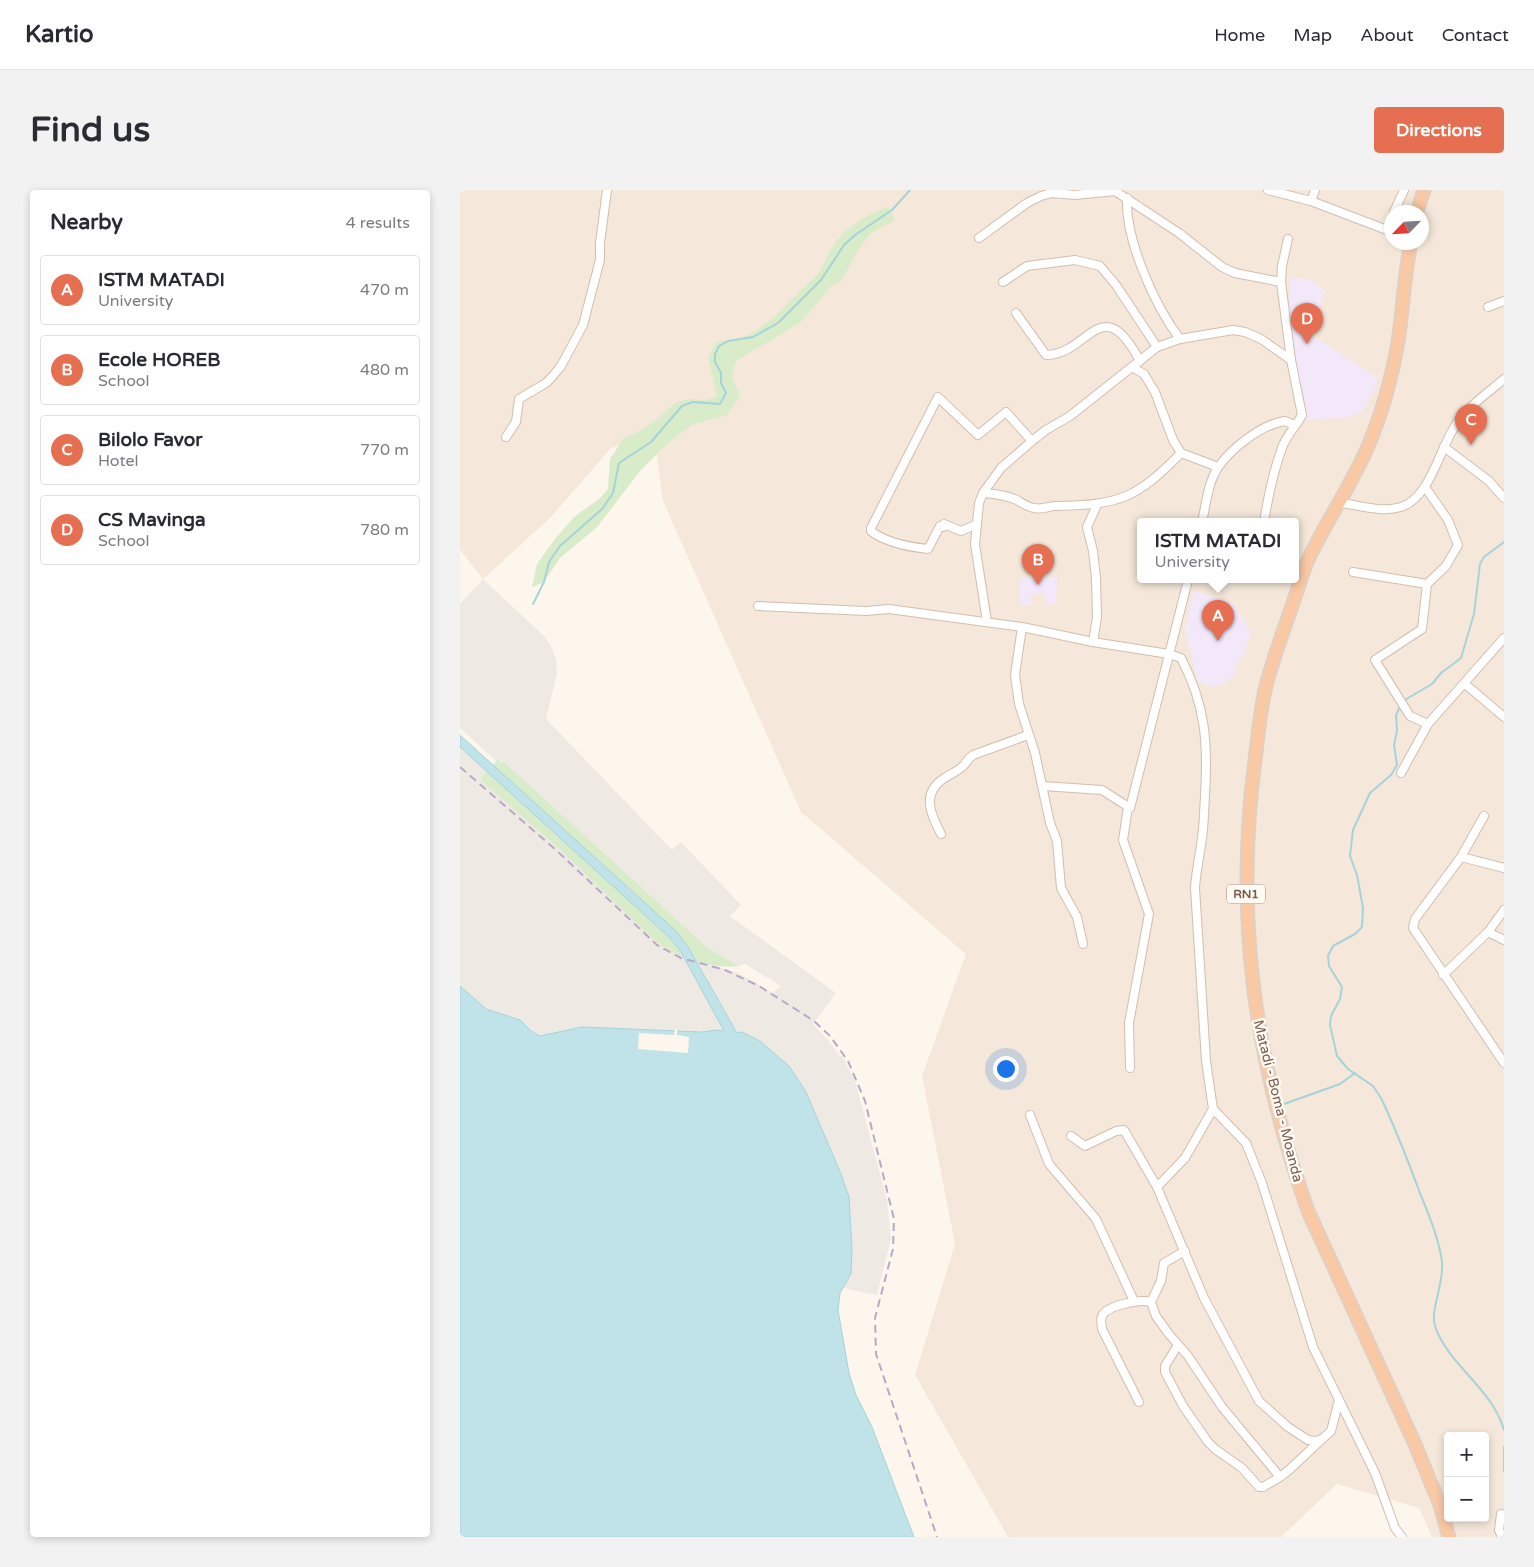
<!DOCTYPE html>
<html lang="en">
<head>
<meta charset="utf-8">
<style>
  body { margin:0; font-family:"Varela Round",sans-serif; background:#f2f2f3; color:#2b2b33 }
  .controls { position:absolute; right:15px; bottom:15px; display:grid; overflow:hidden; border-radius:5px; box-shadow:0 2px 8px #0003 }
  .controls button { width:45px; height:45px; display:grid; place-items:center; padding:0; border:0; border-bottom:1px solid #e1e1e2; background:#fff; color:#2b2b33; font:25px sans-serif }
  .compass { position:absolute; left:924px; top:15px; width:45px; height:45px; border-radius:50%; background:#fff; box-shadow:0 2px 8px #0003; rotate:245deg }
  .you { position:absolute; left:545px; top:878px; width:18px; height:18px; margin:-12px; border:4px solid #fff; border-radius:50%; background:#1a73e8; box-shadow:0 0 0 8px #1a73e833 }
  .badge { display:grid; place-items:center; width:32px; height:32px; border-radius:50%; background:#e76f51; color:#fff; font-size:16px; font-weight:700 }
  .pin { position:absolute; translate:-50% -41px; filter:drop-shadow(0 1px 2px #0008) }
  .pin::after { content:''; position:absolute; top:26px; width:18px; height:15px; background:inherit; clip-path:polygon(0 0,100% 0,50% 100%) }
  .popup { position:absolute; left:677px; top:328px; width:162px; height:65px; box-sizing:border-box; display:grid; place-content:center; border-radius:5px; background:#fff; filter:drop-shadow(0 1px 4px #0005); font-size:16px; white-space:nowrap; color:#7c7c81 }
  .popup b { font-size:19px; color:#2b2b33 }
  .popup::after { content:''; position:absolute; left:50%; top:100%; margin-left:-10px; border:10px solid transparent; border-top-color:#fff }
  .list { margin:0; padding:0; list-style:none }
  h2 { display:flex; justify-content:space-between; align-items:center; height:65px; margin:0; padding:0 20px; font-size:21px }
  h2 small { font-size:16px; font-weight:400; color:#7c7c81 }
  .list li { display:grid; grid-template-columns:32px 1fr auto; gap:15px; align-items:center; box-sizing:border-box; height:70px; margin:0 10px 10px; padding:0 10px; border:1px solid #e1e1e2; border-radius:5px }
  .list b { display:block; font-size:19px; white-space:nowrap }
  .list p { margin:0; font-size:16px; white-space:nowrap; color:#7c7c81 }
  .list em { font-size:16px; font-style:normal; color:#7c7c81 }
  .map { position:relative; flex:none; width:1044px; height:1347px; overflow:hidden; border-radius:5px }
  header { display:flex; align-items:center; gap:30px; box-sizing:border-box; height:70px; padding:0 25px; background:#fff; border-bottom:1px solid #e1e1e2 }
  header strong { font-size:24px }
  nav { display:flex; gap:28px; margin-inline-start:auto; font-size:18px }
  .intro { display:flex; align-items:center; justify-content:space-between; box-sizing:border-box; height:120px; padding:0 30px }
  h1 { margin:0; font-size:35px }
  .button { padding:12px 22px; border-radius:5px; background:#e76f51; color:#fff; font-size:18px; font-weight:700 }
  main { display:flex; gap:30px; padding:0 30px }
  aside { flex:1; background:#fff; border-radius:5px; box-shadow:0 2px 8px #0003 }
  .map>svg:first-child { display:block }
  .residential { fill:#f5e8da; fill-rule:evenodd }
  .industrial { fill:#efe9e4 }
  .education { fill:#f3e8fa }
  .green { fill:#d8ecc9 }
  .water { fill:#bfe3e8; stroke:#a5d3da }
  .pier { fill:#fdf6ec }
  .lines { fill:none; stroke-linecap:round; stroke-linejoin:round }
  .stream { stroke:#a5d3da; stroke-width:2 }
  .minor-casing { stroke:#d1beb0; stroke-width:10 }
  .trunk-casing { stroke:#dad1cd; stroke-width:15 }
  .minor { stroke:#fff; stroke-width:8 }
  .trunk { stroke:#f9c8a4; stroke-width:12 }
  .rail { stroke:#b9a8c9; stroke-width:2; stroke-dasharray:8 5; stroke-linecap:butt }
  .labels { text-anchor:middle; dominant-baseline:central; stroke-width:5; stroke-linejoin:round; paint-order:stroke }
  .shield { fill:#fffaf3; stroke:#a28b7f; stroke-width:1 }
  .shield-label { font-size:12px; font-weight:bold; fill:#7a5c4d }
  .street-label { font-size:14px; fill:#7a5c4d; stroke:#fffaf3 }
</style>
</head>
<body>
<header>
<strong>Kartio</strong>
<nav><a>Home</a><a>Map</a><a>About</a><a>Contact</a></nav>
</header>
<div class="intro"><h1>Find us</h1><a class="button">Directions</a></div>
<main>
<aside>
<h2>Nearby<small>4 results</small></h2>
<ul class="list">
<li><span class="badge">A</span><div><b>ISTM MATADI</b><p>University</p></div><em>470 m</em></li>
<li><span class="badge">B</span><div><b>Ecole HOREB</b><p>School</p></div><em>480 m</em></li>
<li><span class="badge">C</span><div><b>Bilolo Favor</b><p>Hotel</p></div><em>770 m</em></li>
<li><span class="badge">D</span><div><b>CS Mavinga</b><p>School</p></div><em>780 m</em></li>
</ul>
</aside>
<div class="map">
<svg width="1044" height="1347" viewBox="0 0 1044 1347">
  <rect width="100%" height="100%" fill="#fdf6ec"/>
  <path class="residential" d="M0,0H1044V1347H972L959,1318L877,1294L821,1347H549L547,1345L455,1185L495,1054L462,886L506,764L341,622L203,311L194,246L151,258L90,328L23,389L0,360ZM932,22H962V52H932ZM680,332H836V390H680ZM988,1246H1025V1328H988Z"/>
  <polygon class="industrial" points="23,389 85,447 92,458 96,470 97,484 86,529 212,660 221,652 281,715 270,726 376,803 353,834 368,850 380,866 382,866 395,891 427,1010 431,1049 417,1105 383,1098 391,1084 389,1007 346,902 329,876 300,851 282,842 278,843 263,821 265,842 122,837 80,846 71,841 59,830 26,820 0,796 0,557 27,581 20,590 98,658 199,754 230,769 278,783 313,803 321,796 285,774 279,776 247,757 43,571 36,571 0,538 0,414"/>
  <g class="education">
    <polygon points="830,88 850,89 865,101 851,145 919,188 903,222 887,227 847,230 841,214 841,198 830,162"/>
    <polygon points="597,387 596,414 585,414 585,403 571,403 572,415 560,415 560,388"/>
    <polygon points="734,401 773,413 791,443 784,463 775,477 775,484 766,493 753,497 738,492 725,439"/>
  </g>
  <g class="green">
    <path d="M428,17L435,30L410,44L398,60L382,90L371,96L341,132L276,171L272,186L280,206L267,225L234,234L209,252L181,280L137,337L100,368L84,392L72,397L77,374L94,350L114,327L140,308L148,299L150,269L164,248L184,239L215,213L229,209L246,210L257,206L248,168L257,151C292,154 320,122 342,99C346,94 352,91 356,86C365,76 367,63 375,53C388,35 408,24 428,17Z"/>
    <path d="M38,569L41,573L43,571L247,757L279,776C252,780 212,766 192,748L98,658L20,590L27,581L210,748L220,761L225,752L33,575Z"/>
  </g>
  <polygon class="water" points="0,545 216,741 228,757 277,843 282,842 300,851 329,876 346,902 381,984 389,1007 392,1059 391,1084 380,1103 378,1120 389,1183 396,1205 412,1237 454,1347 0,1347 0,796 26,819 60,830 71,841 80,846 122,837 242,842 257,840 264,841 221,762 210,748 0,557"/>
  <polygon class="pier" points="215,839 217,839 217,845 229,847 228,863 178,859 179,843 214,845"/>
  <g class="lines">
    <g class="stream">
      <polyline points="73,414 84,392 89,372 100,356 142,319 153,303 159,273 191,252 222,216 233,212 260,214 266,203 261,193 261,183 255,172 255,164 259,156 268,151 293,147 318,133 361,90 384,55 395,45 432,20 450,0"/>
      <polyline points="943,511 972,494 981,483 1001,468 1014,424 1020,374 1024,367 1044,352"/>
      <path d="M941,515L936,525L937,541L934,555L937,575L931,585L910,603L893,640L890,666L897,685L903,718L902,737L895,744L873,756L868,766L869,776L882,797L880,809L871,826L870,835L877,866L888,879L913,896L921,908C936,939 948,971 960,1003C969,1025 979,1049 982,1072C984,1095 970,1119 975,1136C988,1175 1032,1198 1044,1240"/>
      <polyline points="824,914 880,894 895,883"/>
      <polyline points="1044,1257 1044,1281"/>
    </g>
    <defs>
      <g id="minor">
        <polyline points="808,0 851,11 927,40 932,29"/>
        <path d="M667,8C665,50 695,116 720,149"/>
        <polyline points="851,11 855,0"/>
        <polyline points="934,22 944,0"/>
        <polyline points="519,48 567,13 581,6 592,3 615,5 655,1 719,43 762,77 775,83 821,92"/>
        <polyline points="828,49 822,76 821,92 831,170"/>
        <polyline points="543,92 567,76 615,70 640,76 656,95 697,157"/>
        <polyline points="1028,117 1044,111"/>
        <path d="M556,123L586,165C629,165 641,98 680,171"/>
        <polyline points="672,177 684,184 695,202 713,250 721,263 758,277"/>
        <polyline points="46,247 56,232 59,209 86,193 92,187 101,176 123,135 140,70 140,53 147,0"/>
        <polyline points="984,257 1029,291 1044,308"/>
        <polyline points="965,297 988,330 998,355 986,376 967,394 962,439 915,470 950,526 968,534"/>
        <path d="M523,303C535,304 546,305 557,310C562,313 567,317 574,318C582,320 589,316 596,316C660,315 677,308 721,263"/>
        <path d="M880,313C900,315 921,323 941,317C972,307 980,254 999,230C1011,214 1029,202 1044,189"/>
        <path d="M742,332C746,315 748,291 759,276C772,258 802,234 825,231L834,235"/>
        <path d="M515,335L501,341L484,334L483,337L480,336L468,359C450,357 426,353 411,341V338L478,207L518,245L546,222L572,251"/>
        <polyline points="893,382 967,394"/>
        <path d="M298,416L406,421L429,419L562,437L633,452L709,464L721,468C746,516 748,553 745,606C744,620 744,635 742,648C740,665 736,681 735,698L746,871L753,919L725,968L697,997L744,1108L799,1211L828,1237L848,1250L855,1251L862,1249L871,1241L879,1210"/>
        <path d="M527,432L515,354L519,313L523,303L541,278L572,251L586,240L610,226L697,157L720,149L773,140L785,142L801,149L831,170L842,225C836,236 828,244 823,255C814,279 808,307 804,332"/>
        <polyline points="562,437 555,485 559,514 575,563 590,633 597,651 601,698 617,727 623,754"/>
        <polyline points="633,452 637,427 636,388 633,361 627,337 637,315"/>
        <polyline points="1005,494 1044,527"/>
        <polyline points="941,583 968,534 1044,448"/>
        <polyline points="583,596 642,600 670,618"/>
        <polyline points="1024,626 1001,667 955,729 953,738 1044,873"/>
        <path d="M481,644C471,625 461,604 483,589C489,585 498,581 503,576C507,572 508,568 513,565L568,545"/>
        <polyline points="1001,667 1044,678"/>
        <polyline points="1028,742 1044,750"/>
        <polyline points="983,785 1028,742 1044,720"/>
        <polyline points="670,878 669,833 689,724 663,650 668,617 670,618 728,390"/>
        <polyline points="753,919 786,953 802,993 853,1157 915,1283 935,1338 942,1347"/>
        <polyline points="570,925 589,974 636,1029 674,1111"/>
        <polyline points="611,946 625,956 656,941 664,940 697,997"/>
        <polyline points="725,1061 704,1073 701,1091 691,1112 696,1126 708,1143 728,1166 762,1217 820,1287 829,1280 862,1249"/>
        <polyline points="718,1155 705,1176 705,1182 723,1216 748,1252 755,1259 782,1278 799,1297 803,1297 820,1287"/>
        <path d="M679,1212L642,1139C642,1135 640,1130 642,1126C647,1115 681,1109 691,1112"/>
        <polyline points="1041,1324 1039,1340 1042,1347"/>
      </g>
      <g id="trunk">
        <polyline points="957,22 964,0"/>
        <path d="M951,52C944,86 943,119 938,152C932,186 922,223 909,254C892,295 866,331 848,370C842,384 838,399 833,413C823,442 812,471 805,500C800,522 798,547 795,570C774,729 795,870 848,1021L954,1252L980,1315L989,1347"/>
      </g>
    </defs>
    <use href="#minor" class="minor-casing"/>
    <use href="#trunk" class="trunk-casing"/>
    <use href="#minor" class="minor"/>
    <use href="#trunk" class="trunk"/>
    <polyline class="rail" points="0,577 96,660 197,755 221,768 265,780 299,796 354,831 370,846 388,871 405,911 434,1029 433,1059 415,1128 416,1164 477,1347"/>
  </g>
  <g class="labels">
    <rect class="shield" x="767" y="694.5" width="38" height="19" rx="4"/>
    <g class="shield-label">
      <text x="786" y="704">RN1</text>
    </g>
    <g class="street-label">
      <text transform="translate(818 911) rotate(76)">Matadi - Boma - Moanda</text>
    </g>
  </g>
</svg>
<div class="controls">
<button>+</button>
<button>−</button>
</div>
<svg class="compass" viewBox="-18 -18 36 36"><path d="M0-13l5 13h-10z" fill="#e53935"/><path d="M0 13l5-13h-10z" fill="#7c7c81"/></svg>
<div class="you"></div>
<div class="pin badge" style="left:758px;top:451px">A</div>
<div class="popup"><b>ISTM MATADI</b>University</div>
<div class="pin badge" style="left:578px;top:395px">B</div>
<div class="pin badge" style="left:1011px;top:255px">C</div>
<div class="pin badge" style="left:847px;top:154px">D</div>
</div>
</main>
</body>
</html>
